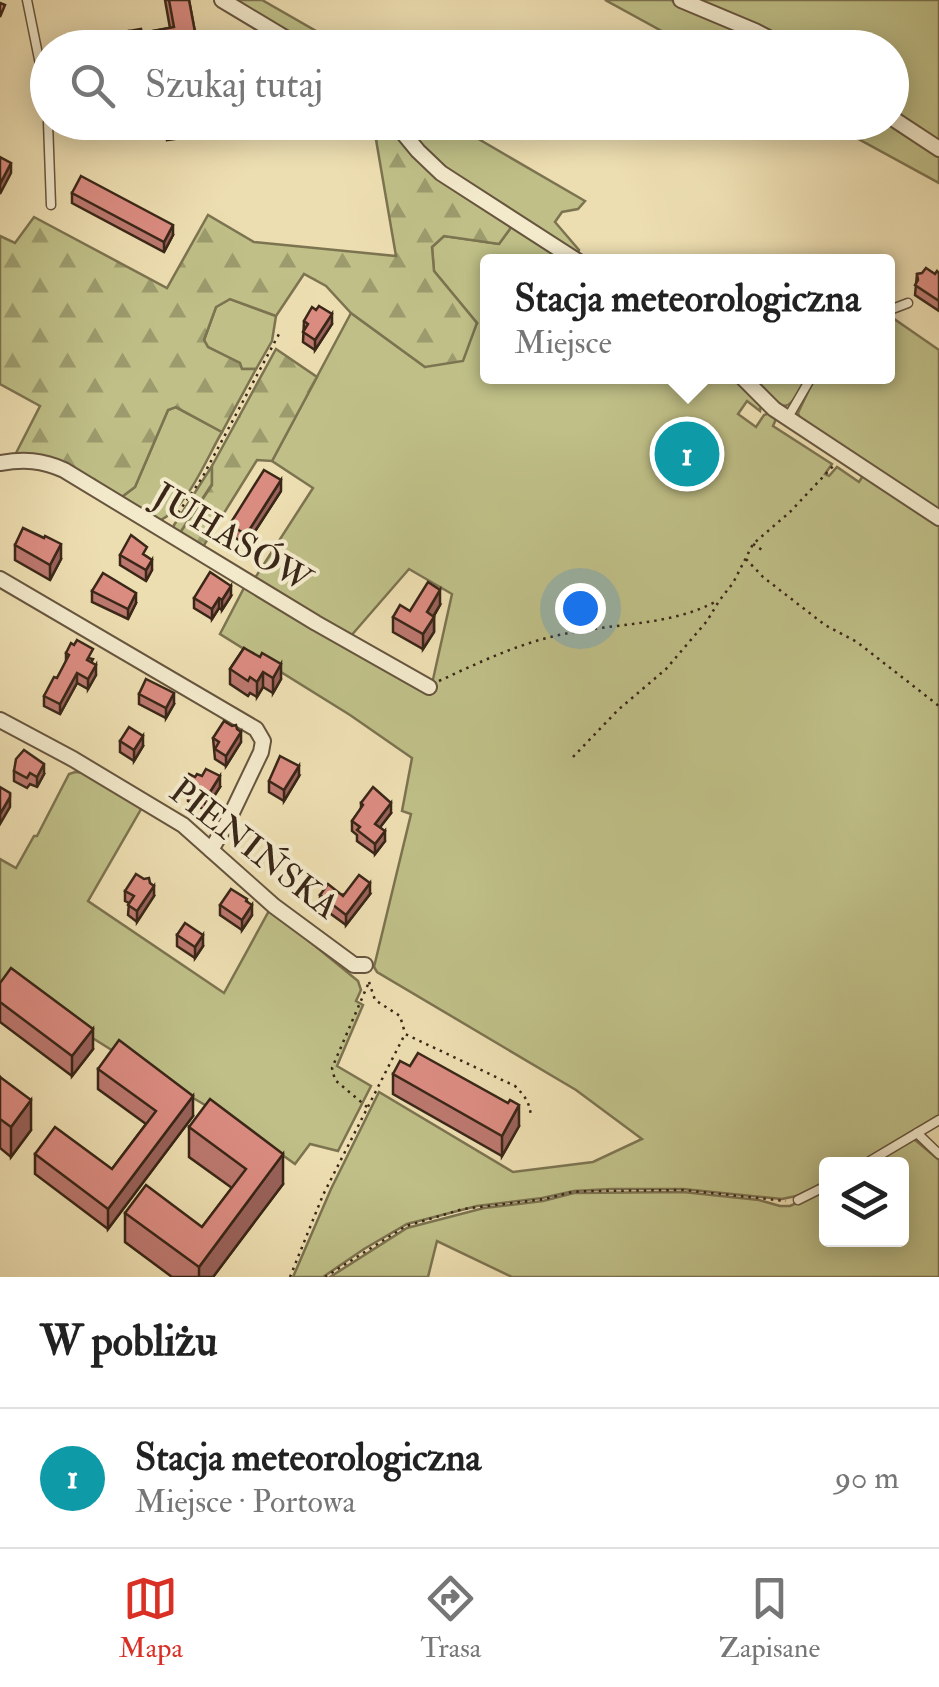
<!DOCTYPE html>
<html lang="pl">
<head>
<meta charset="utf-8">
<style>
  body { margin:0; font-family:"IM FELL Double Pica",serif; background:#f6f6f6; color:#222 }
  .controls { position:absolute; right:30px; bottom:30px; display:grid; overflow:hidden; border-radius:10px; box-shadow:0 5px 25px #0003 }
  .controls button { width:90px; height:90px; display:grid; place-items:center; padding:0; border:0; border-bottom:2px solid #e0e0e0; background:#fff; color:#222; font:50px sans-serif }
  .you { position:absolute; left:580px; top:608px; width:35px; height:35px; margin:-25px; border:8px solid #fff; border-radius:50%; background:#1a73e8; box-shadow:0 0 0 15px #1a73e833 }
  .badge { display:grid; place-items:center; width:65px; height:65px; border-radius:50%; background:#d93025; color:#fff; font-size:32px; font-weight:700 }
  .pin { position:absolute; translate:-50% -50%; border:5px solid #fff; box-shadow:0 2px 10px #0006 }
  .popup { position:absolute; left:480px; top:254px; width:415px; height:130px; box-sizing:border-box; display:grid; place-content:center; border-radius:10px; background:#fff; filter:drop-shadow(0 2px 8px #0005); font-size:32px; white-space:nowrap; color:#767676 }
  .popup b { font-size:38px; color:#222 }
  .popup::after { content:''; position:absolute; left:50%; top:100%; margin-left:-20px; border:20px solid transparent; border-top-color:#fff }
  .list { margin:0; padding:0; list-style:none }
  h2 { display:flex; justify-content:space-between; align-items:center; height:130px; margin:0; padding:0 40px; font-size:42px }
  h2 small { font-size:32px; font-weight:400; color:#767676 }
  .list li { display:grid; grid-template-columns:65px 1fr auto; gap:30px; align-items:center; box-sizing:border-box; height:140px; padding:0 40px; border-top:2px solid #e0e0e0 }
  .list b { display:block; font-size:38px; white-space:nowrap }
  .list p { margin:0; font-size:32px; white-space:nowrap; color:#767676 }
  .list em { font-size:32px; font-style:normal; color:#767676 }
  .icon { flex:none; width:55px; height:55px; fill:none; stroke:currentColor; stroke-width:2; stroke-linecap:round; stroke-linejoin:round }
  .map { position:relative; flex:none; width:939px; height:1277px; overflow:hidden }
  .search { position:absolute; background:#fff; box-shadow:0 5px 25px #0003; left:30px; right:30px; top:30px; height:110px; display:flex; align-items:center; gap:25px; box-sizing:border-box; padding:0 35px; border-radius:55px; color:#767676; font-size:38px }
  .sheet { height:270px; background:#fff }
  nav { display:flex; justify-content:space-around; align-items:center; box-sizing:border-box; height:140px; border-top:2px solid #e0e0e0; background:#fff; font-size:28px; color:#767676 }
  nav a { display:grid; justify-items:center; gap:5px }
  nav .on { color:#d93025 }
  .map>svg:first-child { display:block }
  .green { fill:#bfbf87; stroke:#7c7350; stroke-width:2.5 }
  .forest { fill:url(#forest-firs); stroke:#7c7350; stroke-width:2.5 }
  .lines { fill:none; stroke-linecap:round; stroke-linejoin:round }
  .service-casing { stroke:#67553e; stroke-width:11 }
  .minor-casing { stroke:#67553e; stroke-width:18 }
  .path { stroke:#3a2718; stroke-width:2.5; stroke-dasharray:2.5 5; stroke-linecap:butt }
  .service { stroke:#f3eacc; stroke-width:8 }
  .minor { stroke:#f3eacc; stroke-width:14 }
  .wall { fill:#bc786f; stroke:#3a2718; stroke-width:2.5 }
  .shaded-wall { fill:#99625a; stroke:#3a2718; stroke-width:2.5 }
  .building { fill:#db8c81; stroke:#3a2718; stroke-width:2.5 }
  .labels { text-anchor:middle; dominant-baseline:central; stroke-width:8; stroke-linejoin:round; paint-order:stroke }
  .street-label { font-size:35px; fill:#3a2718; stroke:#f3eacc }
</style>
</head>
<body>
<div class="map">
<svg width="939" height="1277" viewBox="0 0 939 1277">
  <defs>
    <pattern id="forest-firs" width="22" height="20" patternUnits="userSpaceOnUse" patternTransform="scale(2.5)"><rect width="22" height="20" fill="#bfbf87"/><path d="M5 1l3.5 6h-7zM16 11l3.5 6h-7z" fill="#9c9b6d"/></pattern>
  </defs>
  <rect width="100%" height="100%" fill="#eddeb1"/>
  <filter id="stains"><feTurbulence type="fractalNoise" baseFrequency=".002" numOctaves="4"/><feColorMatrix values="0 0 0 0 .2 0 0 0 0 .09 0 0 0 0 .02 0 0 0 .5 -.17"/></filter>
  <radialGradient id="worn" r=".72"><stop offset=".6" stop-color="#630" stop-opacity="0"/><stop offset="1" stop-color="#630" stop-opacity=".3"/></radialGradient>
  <g class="green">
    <polygon points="230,0 262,0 344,47 308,47"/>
    <polygon points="605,0 671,0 754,34 778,47 691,47"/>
    <polygon points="691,0 939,0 939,145 892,113 892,48 795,47"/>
    <polygon points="399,123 451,123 585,201 578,209 562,212 555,222 579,250 577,256 443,168"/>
    <polygon points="829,123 891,123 939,154 939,183"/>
    <polygon points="512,226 570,261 487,262 487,376 733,377 761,404 760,411 747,401 738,414 756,427 764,415 770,413 776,419 773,426 832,464 825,474 829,476 837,467 859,482 864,474 939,522 939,1115 857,1164 826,1164 826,1182 801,1195 782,1199 683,1189 611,1189 574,1191 542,1198 477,1206 407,1224 364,1249 323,1277 293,1277 331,1189 379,1092 513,1172 593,1162 642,1139 576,1090 377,972 374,967 411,814 402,811 412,758 350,715 220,634 245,586 432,684 452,594 409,569 350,637 253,581 313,488 272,461 351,313 425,367 477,323 434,271 432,247 444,236 499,244"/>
    <polygon points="230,299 276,316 272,341 256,369 241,369 239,363 208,347 204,340 216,307"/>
    <polygon points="887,314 939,350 939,514 800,419 798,413 815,377 887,376"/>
    <path d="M747,377H807C803,384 796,401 788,405C775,410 756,385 747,377Z"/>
    <path d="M175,407L222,432C206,459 186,512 156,522L119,499L135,487L168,410Z"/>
    <polygon points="212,466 212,484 178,536 173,530 174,525"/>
    <polygon points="75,772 85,773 144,804 88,901 224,993 270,909 358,981 361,990 356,1001 363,1005 337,1066 371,1086 338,1151 310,1144 295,1164 246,1129 118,1054 0,980 0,859 16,868 34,836 37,836 69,774"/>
    <polygon points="914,1139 939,1160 939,1277 512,1277 437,1241 428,1277 330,1277 407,1228 484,1208 543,1201 574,1193 683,1192 759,1200 780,1206 790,1206 826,1190 826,1240 902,1240 902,1164 871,1164"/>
  </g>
  <g class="forest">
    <path d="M373,122L387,123C408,148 429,172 456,191C474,204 493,214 512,226L499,244L444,236L432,247L434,271L477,323L463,361L425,367L351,313L326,286L304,274L276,316L230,299L216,307L204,340L208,347L240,363L242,369H256L222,432L176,407L168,410L135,487L119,499L14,457L40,406L0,384V236L15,243L34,217L167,288L208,215L254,242L396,256Z"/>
    <polygon points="276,349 317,377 272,461 257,460 201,550 178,536 212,485 212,466"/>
  </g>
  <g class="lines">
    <defs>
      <g id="service">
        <polyline points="27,0 46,94 48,116"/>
        <polyline points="48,122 51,205"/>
        <polyline points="887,311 908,303"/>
        <polyline points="787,419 812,376"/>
        <polyline points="917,1133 939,1154"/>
        <polyline points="865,1164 939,1120"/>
        <polyline points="798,1200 826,1186"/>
      </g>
      <g id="minor">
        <polyline points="222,0 302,48"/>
        <polyline points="681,0 755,31 788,48"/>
        <polyline points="892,118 939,149"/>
        <polyline points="394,122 418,151 441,173 579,262"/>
        <polyline points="741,376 774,409 939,518"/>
        <path d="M0,463C24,459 42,460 64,470L316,623L429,687"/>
        <polyline points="0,579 256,729 263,741 261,752 228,821 211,850"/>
        <polyline points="0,720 73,759 183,825 274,906 354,965 365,965"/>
      </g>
    </defs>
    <use href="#service" class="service-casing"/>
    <use href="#minor" class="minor-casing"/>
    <g class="path">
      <polyline points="174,519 202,478 279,334"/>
      <polyline points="753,544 765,552"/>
      <polyline points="746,559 763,577 825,625 857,642 939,706"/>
      <path d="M439,681C480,662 519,643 564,634C614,623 671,626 717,601"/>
      <polyline points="573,757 618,710 666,669 707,621 719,601 733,583 753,544 791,511 835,464"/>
      <polyline points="369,982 375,1000 400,1016 405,1033"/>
      <polyline points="367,1107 335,1080 332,1068 369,982"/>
      <path d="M290,1277L323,1195L405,1034L515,1086C525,1096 530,1103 531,1117"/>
      <polyline points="325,1277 406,1226 463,1209 545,1199 572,1192 590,1191 683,1190 786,1201"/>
    </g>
    <use href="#service" class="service"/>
    <use href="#minor" class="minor"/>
  </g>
  <g class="wall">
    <polygon points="165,0 189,0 198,48 129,48 129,31 142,33 170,28"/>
    <polygon points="156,122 182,122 182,138 167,140 166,135 158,136"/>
    <polygon points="72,193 173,235 164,252 72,203"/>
    <polygon points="939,273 939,311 915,295 917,274"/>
    <polygon points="316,310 332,324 315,350 303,342 304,321"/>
    <polygon points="281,491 246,545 230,534 230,524"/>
    <polygon points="15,545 61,559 50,580 15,560"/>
    <polygon points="120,555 147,557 152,570 146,581 120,565"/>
    <polygon points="92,591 136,603 128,619 92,602"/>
    <polygon points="231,596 222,610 219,608 212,619 194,608 194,598"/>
    <polygon points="440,605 434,616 434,632 423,649 393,632 393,617 410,611"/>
    <polygon points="244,648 281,679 273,693 263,687 257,697 250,693 248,696 230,684 230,669"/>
    <polygon points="66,653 93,659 91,663 96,675 88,689 77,683 60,714 44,706 44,696 57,678 66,662"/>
    <polygon points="139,694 174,704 166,718 139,704"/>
    <polygon points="237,729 241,742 226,766 215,759 213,738"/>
    <polygon points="120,741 143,746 134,761 120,752"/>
    <polygon points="14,771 44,774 37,787 30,784 27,788 14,781"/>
    <polygon points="299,776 284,801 269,792 269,781"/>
    <polygon points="184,784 220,787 205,810 188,801 188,797 184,794"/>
    <polygon points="361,803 391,813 380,827 385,841 375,854 357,841 357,835 352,831 352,821 361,809"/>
    <polygon points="125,891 154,896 137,922 128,915 129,903 125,901"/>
    <polygon points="370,894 346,925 320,906 320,895"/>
    <polygon points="247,901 252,915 242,930 220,915 220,905"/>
    <polygon points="177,935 203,946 195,958 177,946"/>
    <polygon points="0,983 93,1049 72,1076 0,1022"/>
    <polygon points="98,1069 193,1116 108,1229 35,1174 35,1154 112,1169 146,1124 98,1089"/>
    <polygon points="393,1074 519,1126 502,1156 393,1094"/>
    <polygon points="0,1077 31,1130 11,1157 0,1148"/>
    <polygon points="189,1127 283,1184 213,1277 172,1277 125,1242 125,1213 202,1227 232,1188 189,1157"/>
  </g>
  <g class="shaded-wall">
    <polygon points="11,163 11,173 0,194 0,184"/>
    <polygon points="173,225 173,235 164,252 164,242"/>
    <polygon points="332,314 332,324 315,350 315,340"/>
    <polygon points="281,480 281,491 246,545 246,535"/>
    <polygon points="61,544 61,559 50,580 50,565"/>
    <polygon points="152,560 152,570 146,581 146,570"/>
    <polygon points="231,586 231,596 222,610 222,600"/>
    <polygon points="440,590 440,605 427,627 427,612"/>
    <polygon points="136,593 136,603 128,619 128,609"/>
    <polygon points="219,598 219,608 212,619 212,609"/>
    <polygon points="434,617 434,632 423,649 423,634"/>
    <polygon points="281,664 281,679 273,693 273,678"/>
    <polygon points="96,665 96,675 88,689 88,679"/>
    <polygon points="263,672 263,687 257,697 257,682"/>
    <polygon points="77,673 77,683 60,714 60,704"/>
    <polygon points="174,693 174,704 166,718 166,708"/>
    <polygon points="241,732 241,742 226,766 226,756"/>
    <polygon points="143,736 143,746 134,761 134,750"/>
    <polygon points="44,764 44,774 37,787 37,777"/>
    <polygon points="299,766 299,776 284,801 284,790"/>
    <polygon points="220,776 220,787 205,810 205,800"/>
    <polygon points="10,797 10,807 0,824 0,814"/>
    <polygon points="391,803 391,813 375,834 375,824"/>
    <polygon points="385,831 385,841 375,854 375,844"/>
    <polygon points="370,883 370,894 346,925 346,915"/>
    <polygon points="154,886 154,896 137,922 137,911"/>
    <polygon points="252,905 252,915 242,930 242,920"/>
    <polygon points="203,935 203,946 195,958 195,947"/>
    <polygon points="93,1029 93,1049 72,1076 72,1056"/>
    <polygon points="193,1096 193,1116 108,1229 108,1209"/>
    <polygon points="31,1100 31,1130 11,1157 11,1127"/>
    <polygon points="519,1105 519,1126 502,1156 502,1136"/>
    <polygon points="283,1154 283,1184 213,1277 199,1277 199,1267"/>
  </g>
  <g class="building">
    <polygon points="169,0 189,0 198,48 133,48 129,31 141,29 142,33 174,27"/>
    <polygon points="0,3 5,5 0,17"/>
    <polygon points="225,33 227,48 216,48 214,34"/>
    <polygon points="0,157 11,163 0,184"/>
    <polygon points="81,176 173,225 164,242 72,193"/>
    <polygon points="926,268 935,274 937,271 939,273 939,301 915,285 918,280 917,274 922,273"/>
    <polygon points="319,306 332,314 315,340 303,332 308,324 304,321 312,307 316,310"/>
    <polygon points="264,470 281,480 246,535 230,524"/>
    <polygon points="23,528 44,538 45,536 61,544 50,565 15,545"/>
    <polygon points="131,535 147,547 143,554 152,560 146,570 120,555"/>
    <polygon points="210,572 231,586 222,600 219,598 212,609 194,598"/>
    <polygon points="103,573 136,593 128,609 92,591"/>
    <polygon points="428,582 440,590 427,612 434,617 423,634 393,617 400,605 410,611"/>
    <polygon points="77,640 93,649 87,660 96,665 88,679 77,673 60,704 44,696 54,677 57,678 69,655 66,653 71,643 74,645"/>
    <polygon points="244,648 260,657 262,653 281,664 273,678 263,672 257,682 250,677 248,681 230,669"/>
    <polygon points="146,679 174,693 166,708 139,694"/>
    <polygon points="224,721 232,726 236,725 237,729 241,732 226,756 215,749 219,742 213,738"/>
    <polygon points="129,727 143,736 134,750 120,741"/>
    <polygon points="24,750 44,764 37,777 30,773 27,778 14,771 16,759"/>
    <polygon points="280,756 299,766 284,790 269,781"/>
    <polygon points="206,769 220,776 205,800 188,791 190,787 184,784 189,774 195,777 197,774 202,776"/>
    <polygon points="0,787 10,793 10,797 0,814"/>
    <polygon points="373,787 391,803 375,824 385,831 375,844 357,830 360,827 352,821 363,805 361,803"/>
    <polygon points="136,874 144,879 149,878 150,883 154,886 137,911 128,905 134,896 125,891"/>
    <polygon points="359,875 370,883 346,915 320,895 328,884 343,896"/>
    <polygon points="231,889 247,899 246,901 252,905 242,920 220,905"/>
    <polygon points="185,923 203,935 195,947 177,935"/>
    <polygon points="11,968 93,1029 72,1056 0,1002 0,983"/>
    <polygon points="119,1040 193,1096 108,1209 35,1154 55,1127 112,1169 156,1111 98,1069"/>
    <polygon points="418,1053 508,1103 510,1100 519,1105 502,1136 393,1074 400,1061 410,1066"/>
    <polygon points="0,1077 31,1100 11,1127 0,1119"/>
    <polygon points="210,1099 283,1154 199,1267 125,1213 146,1185 202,1227 246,1169 189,1127"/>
  </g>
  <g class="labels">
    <g class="street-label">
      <text transform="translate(232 538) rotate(31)">JUHASÓW</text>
      <text transform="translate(254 849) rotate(38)">PIENIŃSKA</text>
    </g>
  </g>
  <rect width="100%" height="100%" filter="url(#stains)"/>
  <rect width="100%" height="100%" fill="url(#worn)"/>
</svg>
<div class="controls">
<button><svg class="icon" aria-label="layers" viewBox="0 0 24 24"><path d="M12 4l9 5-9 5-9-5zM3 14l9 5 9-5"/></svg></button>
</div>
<div class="you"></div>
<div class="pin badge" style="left:687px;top:454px;background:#0f9aa8">1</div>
<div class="popup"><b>Stacja meteorologiczna</b>Miejsce</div>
<div class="search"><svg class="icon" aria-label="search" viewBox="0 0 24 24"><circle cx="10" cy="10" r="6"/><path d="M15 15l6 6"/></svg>Szukaj tutaj</div>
</div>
<section class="sheet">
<h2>W pobliżu<small></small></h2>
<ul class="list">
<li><span class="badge" style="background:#0f9aa8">1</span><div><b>Stacja meteorologiczna</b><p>Miejsce · Portowa</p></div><em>90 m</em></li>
</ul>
</section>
<nav>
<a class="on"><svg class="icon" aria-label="map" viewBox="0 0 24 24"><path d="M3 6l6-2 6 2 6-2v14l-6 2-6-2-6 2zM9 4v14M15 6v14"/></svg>Mapa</a>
<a><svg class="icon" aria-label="directions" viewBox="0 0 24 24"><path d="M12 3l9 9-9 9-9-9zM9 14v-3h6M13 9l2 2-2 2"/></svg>Trasa</a>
<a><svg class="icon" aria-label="saved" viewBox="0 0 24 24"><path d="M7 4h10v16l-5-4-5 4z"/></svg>Zapisane</a>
</nav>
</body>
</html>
